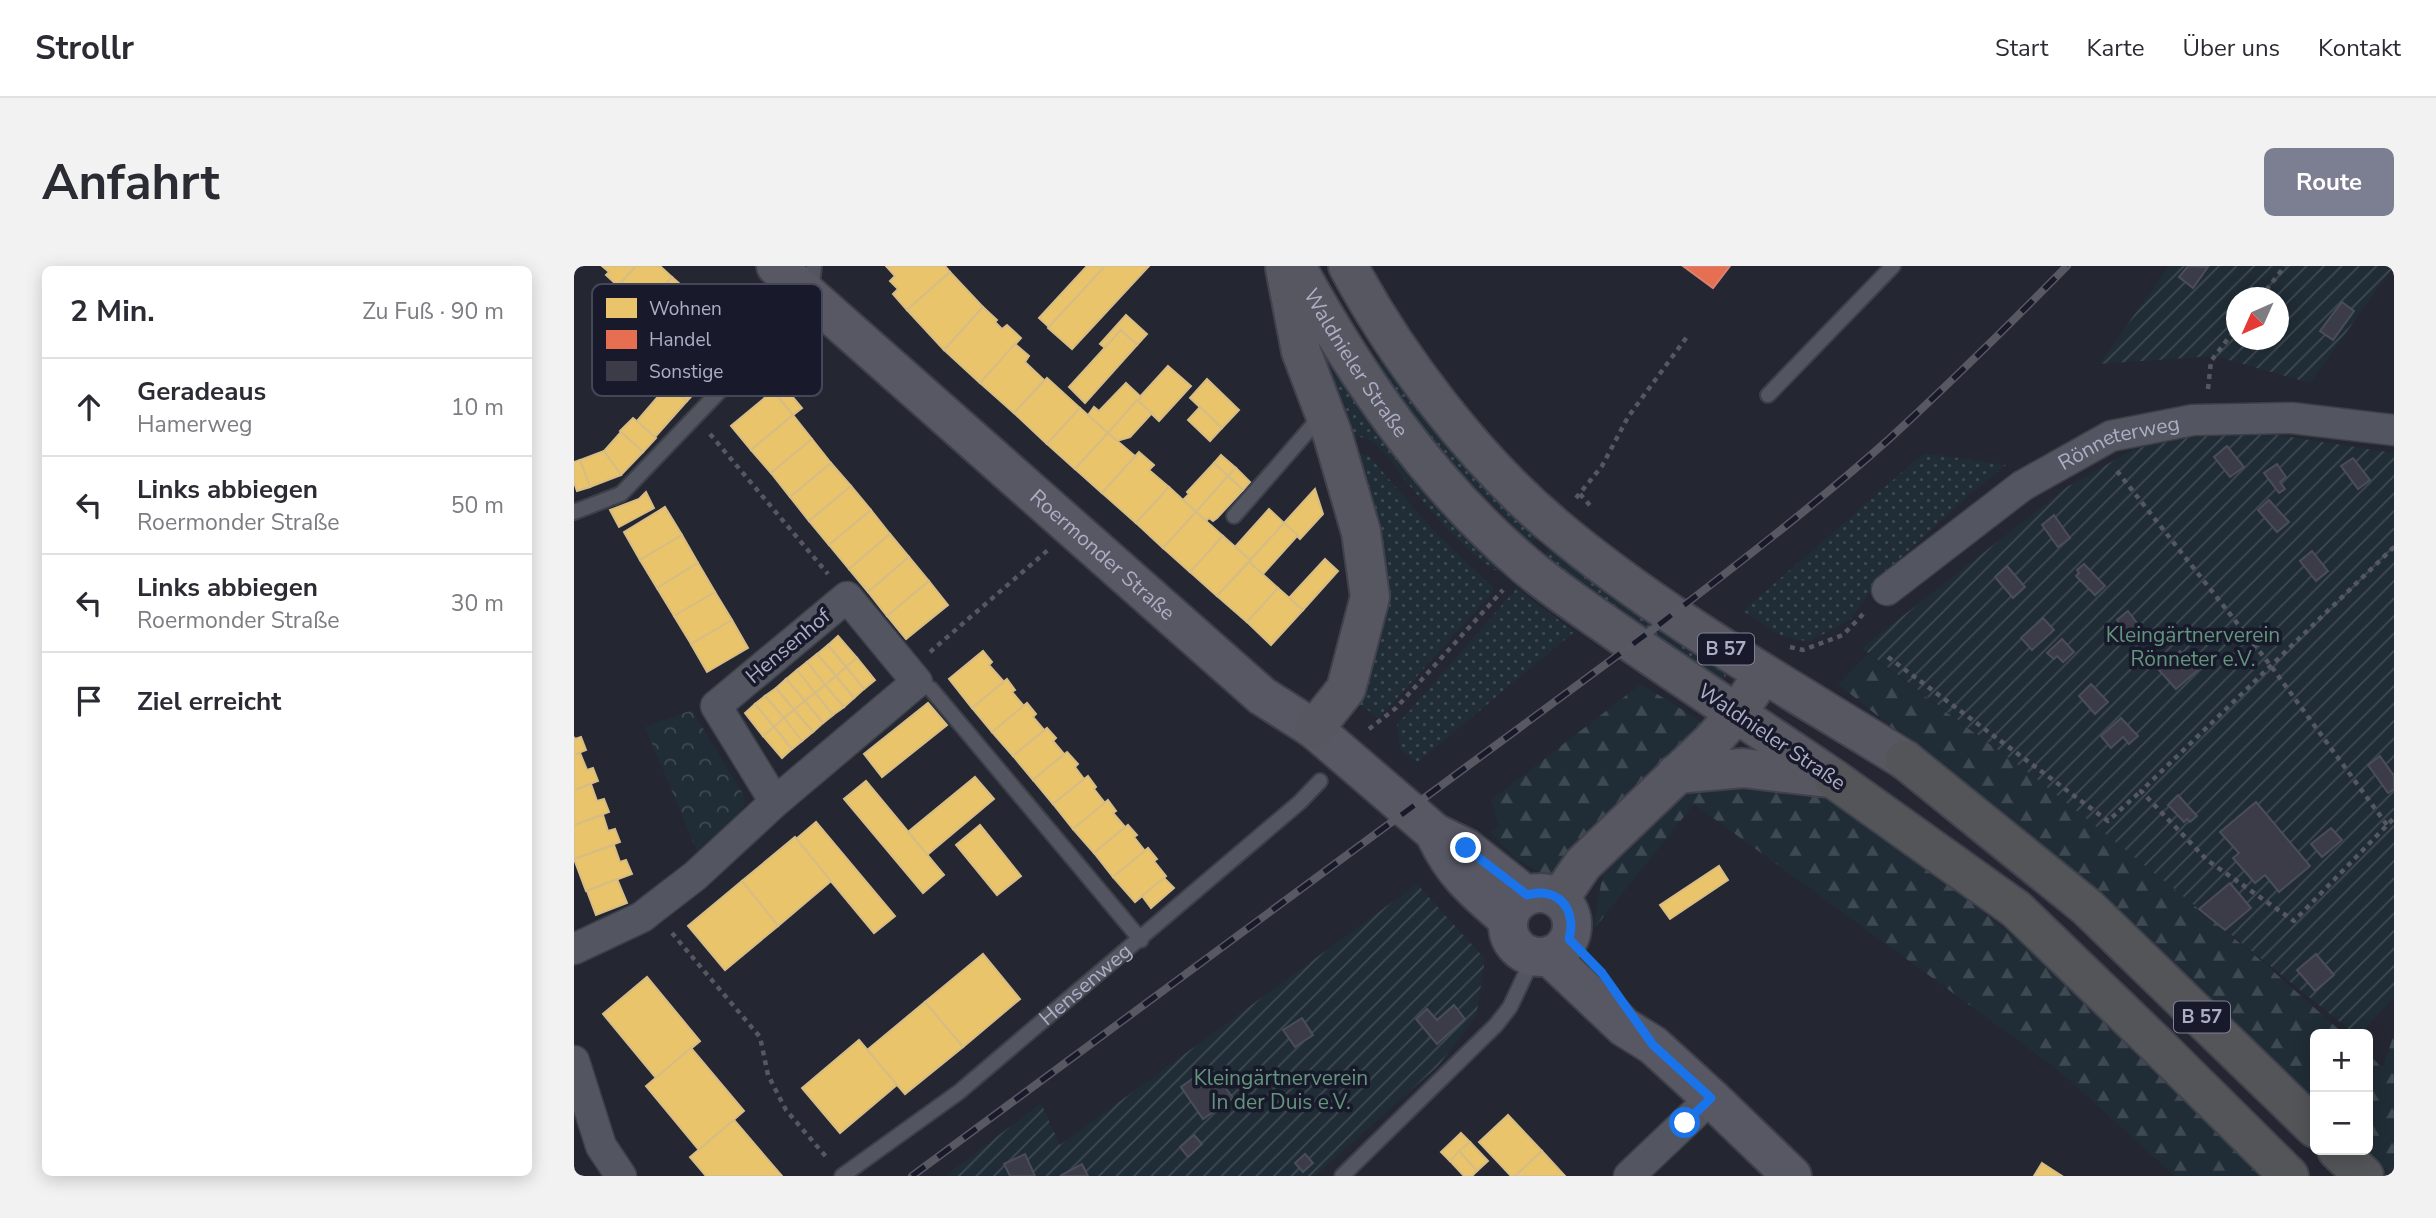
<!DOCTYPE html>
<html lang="de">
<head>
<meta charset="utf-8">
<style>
  body { margin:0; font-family:"Nunito Sans",sans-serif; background:#f2f2f3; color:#2b2b33 }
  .controls { position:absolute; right:21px; bottom:21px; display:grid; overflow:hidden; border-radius:10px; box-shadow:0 4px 18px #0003 }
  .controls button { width:63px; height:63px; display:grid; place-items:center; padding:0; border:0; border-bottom:2px solid #e1e1e2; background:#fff; color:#2b2b33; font:35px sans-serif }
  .compass { position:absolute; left:1652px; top:21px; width:63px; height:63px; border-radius:50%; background:#fff; box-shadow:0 4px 18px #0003; rotate:225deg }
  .stop { position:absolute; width:21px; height:21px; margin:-16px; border:5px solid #1a73e8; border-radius:50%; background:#fff }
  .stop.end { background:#1a73e8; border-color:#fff; box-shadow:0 2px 7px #0008 }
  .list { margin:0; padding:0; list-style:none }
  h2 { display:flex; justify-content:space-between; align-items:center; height:91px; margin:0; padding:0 28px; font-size:30px }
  h2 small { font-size:23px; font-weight:400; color:#7c7c81 }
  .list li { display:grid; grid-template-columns:46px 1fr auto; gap:21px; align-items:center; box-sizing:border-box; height:98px; padding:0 28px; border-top:2px solid #e1e1e2 }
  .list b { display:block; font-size:26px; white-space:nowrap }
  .list p { margin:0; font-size:23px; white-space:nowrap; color:#7c7c81 }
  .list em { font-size:23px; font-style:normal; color:#7c7c81 }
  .icon { flex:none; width:38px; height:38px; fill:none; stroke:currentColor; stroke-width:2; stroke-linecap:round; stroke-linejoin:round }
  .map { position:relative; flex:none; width:1820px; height:910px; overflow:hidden; border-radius:10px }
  header { display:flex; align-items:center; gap:42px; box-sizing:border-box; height:98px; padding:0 35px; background:#fff; border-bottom:2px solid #e1e1e2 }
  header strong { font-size:33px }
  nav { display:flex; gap:38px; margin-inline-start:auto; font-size:24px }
  .intro { display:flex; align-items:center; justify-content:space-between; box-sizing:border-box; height:168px; padding:0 42px }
  h1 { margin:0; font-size:49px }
  .button { padding:18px 32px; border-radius:10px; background:#7c7e91; color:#fff; font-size:24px; font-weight:700 }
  main { display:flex; gap:42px; padding:0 42px }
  aside { flex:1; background:#fff; border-radius:10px; box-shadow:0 4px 18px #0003 }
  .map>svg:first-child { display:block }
  .grass { fill:url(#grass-dots) }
  .forest { fill:url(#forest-firs) }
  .park { fill:url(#park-crowns) }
  .garden { fill:url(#garden-furrows); fill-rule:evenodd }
  .homes { fill:#e9c46a; stroke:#d7bd85; stroke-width:2 }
  .shops { fill:#e76f51; stroke:#d58274; stroke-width:2 }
  .building { fill:#3b3c47; stroke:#4b4d5a; stroke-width:2 }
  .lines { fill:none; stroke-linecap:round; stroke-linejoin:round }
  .lane-casing { stroke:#3e4048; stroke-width:18 }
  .street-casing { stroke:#3e4048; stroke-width:33 }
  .secondary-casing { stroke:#3e4048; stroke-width:42 }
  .primary-casing { stroke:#41424e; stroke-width:42 }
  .highway-casing { stroke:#40424d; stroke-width:42 }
  .path { stroke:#555862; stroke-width:4.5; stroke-dasharray:5 5; stroke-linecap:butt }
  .lane { stroke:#535560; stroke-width:14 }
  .street { stroke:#535560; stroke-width:30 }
  .secondary { stroke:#575864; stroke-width:38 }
  .primary { stroke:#565761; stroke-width:38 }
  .highway { stroke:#545559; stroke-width:38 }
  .rail-casing { stroke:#575862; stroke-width:8 }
  .rail { stroke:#181a2b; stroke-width:5; stroke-dasharray:16; stroke-linecap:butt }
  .route { stroke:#1a73e8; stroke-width:9 }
  .labels { text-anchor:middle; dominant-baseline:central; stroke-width:7; stroke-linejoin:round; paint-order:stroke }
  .shield { fill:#181a2b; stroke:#808296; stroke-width:2 }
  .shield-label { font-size:19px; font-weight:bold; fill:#acaec4 }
  .street-label { font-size:21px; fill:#acaec4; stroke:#181a2b }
  .park-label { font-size:21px; fill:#63947c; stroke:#181a2b }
  .key { fill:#181a2b; stroke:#444659; stroke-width:2 }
  .key-label { font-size:19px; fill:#acaec4 }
</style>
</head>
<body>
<header>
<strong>Strollr</strong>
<nav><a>Start</a><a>Karte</a><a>Über uns</a><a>Kontakt</a></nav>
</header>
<div class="intro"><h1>Anfahrt</h1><a class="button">Route</a></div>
<main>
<aside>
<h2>2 Min.<small>Zu Fuß · 90 m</small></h2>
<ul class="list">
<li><svg class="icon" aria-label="ahead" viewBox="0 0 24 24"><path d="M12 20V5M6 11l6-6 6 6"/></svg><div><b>Geradeaus</b><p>Hamerweg</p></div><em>10 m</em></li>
<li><svg class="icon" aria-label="left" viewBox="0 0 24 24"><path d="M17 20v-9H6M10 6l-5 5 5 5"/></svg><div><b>Links abbiegen</b><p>Roermonder Straße</p></div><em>50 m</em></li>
<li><svg class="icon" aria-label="left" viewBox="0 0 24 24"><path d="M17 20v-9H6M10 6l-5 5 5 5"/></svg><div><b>Links abbiegen</b><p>Roermonder Straße</p></div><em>30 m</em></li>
<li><svg class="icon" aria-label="arrive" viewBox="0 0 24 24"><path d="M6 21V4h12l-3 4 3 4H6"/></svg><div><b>Ziel erreicht</b></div></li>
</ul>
</aside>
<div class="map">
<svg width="1820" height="910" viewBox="0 0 1820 910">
  <defs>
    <pattern id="grass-dots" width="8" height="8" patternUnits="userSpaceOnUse" patternTransform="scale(1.75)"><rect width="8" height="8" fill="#212d36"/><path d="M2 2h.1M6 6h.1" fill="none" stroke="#3f4951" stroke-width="1.8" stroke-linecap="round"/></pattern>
    <pattern id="forest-firs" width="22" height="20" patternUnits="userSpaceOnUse" patternTransform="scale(1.75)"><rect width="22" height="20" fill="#212d36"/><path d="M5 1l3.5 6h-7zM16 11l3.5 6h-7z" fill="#3f4951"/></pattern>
    <pattern id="park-crowns" width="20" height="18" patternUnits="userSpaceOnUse" patternTransform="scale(1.75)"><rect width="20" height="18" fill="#212d36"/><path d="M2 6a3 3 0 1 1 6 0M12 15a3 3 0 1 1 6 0" fill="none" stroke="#3f4951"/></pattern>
    <pattern id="garden-furrows" width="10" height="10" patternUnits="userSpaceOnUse" patternTransform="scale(1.75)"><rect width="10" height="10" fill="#212d36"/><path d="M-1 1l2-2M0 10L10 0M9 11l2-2" fill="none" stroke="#3f4951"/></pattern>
  </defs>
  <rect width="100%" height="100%" fill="#242631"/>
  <g class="grass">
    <polygon points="810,92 965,269 957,277 886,206 847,160 805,101 804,97"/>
    <path d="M757,98L932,305L925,306C896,291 857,246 836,220C824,205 813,186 797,175C791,171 784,170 777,172L755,101Z"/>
    <polygon points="1350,187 1432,199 1395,229 1309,308 1277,353 1235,376 1208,370 1169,345"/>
    <path d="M793,188L860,265L918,320L919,326L805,452L782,436C794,410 807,383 811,354C819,298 798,243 784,189Z"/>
    <polygon points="979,280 1149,404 1152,410 1150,413 1144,414 1014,325 971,289"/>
    <polygon points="943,322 1000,366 843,497 826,483 823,459"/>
  </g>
  <g class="forest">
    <polygon points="1294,388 1519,555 1691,698 1770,768 1741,768 1741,835 1642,740 1424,547 1264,418"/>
    <polygon points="1067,418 1136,461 982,615 944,594 916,566 925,560 917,534"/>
    <polygon points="1211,517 1260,532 1377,619 1589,796 1696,910 1601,910 1483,803 1120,538 1019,664 1028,612 1053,570 1095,529 1130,518"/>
    <polygon points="1820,768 1820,910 1792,884 1794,789 1809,801"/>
  </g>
  <polygon class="park" points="118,444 169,528 171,538 165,547 123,585 71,461"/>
  <g class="garden">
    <path d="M1595,0H1820L1736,117L1641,90L1525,98ZM1662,32H1704V74H1662Z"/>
    <polygon points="1660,162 1820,187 1820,732 1785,768 1781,768 1464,514 1288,382 1493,221 1560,183"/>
    <polygon points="843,618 911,693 902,751 864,800 741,910 371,910 467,837 486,879"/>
  </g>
  <g class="homes">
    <polygon points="28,0 62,0 44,20 32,9 35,6"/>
    <polygon points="62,0 86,0 98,11 70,43 58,32 61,29 47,17"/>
    <polygon points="312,0 371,0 376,6 333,44 319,28 324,23 316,15 321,10"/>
    <polygon points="513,0 531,0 475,61 465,52"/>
    <polygon points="531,0 575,0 498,83 474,62"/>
    <polygon points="376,6 409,41 370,84 333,44"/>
    <polygon points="98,11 124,34 96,66 84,55 86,52 73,40"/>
    <polygon points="409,41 423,54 421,56 428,63 433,59 447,72 406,117 370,84"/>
    <polygon points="552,49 573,68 563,79 547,64 531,82 526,78"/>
    <polygon points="547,64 563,79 511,137 495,121"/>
    <polygon points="441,78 455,90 451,96 470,114 440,147 406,117"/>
    <polygon points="594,100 617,120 585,155 563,134"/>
    <polygon points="106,106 124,123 113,135 94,119"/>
    <polygon points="473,112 506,142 473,178 440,147"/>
    <polygon points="633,113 665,144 648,162 616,132"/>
    <polygon points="552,117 567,131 534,167 514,149 520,141 525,145"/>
    <polygon points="94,119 113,135 81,171 63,155"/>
    <polygon points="212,123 228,142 219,149 203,130"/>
    <polygon points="199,125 219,149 177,184 157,160"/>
    <polygon points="563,134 578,147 556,171 543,175 534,167"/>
    <polygon points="626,141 648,162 636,175 614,154"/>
    <polygon points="506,142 534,167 501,203 473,178"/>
    <polygon points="219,149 238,173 197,207 177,184"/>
    <polygon points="59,152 82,172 69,186 46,165"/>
    <polygon points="47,166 69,186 47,209 30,185"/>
    <polygon points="534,167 561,190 528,227 501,203"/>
    <polygon points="238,173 257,197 216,231 197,207"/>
    <polygon points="30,185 47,209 16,221 6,194"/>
    <polygon points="565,186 580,199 575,204 595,221 562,257 528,227"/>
    <polygon points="647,189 662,202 654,210 640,197"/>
    <polygon points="6,194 16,221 3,225 0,216 0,196"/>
    <polygon points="257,197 277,220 235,255 216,231"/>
    <polygon points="640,197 654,210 622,246 609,234 615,228 613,226"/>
    <polygon points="662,202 676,216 669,224 654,210"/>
    <polygon points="654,210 669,224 643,252 639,255 635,252 632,255 622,246"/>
    <polygon points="277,220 297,244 255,279 235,255"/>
    <polygon points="595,221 622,246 589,282 562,257"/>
    <polygon points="741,223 749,248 726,273 710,257"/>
    <polygon points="72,226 80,242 45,261 36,244 65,233"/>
    <polygon points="91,241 108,269 66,294 50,266"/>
    <polygon points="695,243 710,257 676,294 661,281"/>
    <polygon points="297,244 316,268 275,303 255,279"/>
    <polygon points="622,246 649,270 616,306 589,282"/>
    <polygon points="710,257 724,269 689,308 675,296"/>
    <polygon points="316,268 335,291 294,326 275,303"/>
    <polygon points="108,269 124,297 83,322 66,294"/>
    <polygon points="649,270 676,294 643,330 616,306"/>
    <polygon points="335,291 355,315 313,350 294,326"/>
    <polygon points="751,293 764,305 729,344 715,332"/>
    <polygon points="675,296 704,322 673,356 643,330"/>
    <polygon points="124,297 141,326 100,350 83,322"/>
    <polygon points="355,315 374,339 332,373 313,350"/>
    <polygon points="704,322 729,344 697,379 673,356"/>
    <polygon points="141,326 158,354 117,378 100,350"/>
    <polygon points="158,354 174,382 133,406 117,378"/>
    <polygon points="264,370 283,392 272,401 254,379"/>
    <polygon points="254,379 272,401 262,410 243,388"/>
    <polygon points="409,385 418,396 415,399 430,416 398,442 375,413"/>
    <polygon points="243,388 262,410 251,419 233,396"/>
    <polygon points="283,392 301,414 290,423 272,401"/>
    <polygon points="233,396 251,419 241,427 223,404"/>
    <polygon points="272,401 290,423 280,432 262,410"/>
    <polygon points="223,404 241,427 231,435 212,413"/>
    <polygon points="262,410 280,432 270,441 251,419"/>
    <polygon points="212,413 231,435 220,444 202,422"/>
    <polygon points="433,413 441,424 438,426 450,440 418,466 398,442"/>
    <polygon points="251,419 270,441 259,449 241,427"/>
    <polygon points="202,422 220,444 210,452 191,430"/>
    <polygon points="241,427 259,449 249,457 231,435"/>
    <polygon points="191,430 210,452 200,461 181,438"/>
    <polygon points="231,435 249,457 239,466 220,444"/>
    <polygon points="354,437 373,459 308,511 290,488"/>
    <polygon points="453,437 462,448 459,451 470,464 439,490 418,466"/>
    <polygon points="181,438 200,461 189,470 171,447"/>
    <polygon points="220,444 239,466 228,475 210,452"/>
    <polygon points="210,452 228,475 218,483 200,461"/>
    <polygon points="200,461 218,483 208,492 189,470"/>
    <polygon points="473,462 482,472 479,475 490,488 459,514 439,490"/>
    <polygon points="0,471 1,473 7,471 12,484 0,489"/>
    <polygon points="493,486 504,498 501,501 510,513 479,538 459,514"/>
    <polygon points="6,487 13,504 19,502 24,515 0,524 0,489"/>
    <polygon points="514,510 522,521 520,523 531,537 499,563 479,538"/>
    <polygon points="401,511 420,533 353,589 334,566"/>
    <polygon points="292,515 370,609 349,627 270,533"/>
    <polygon points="17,518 23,535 30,533 35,546 0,559 0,524"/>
    <polygon points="534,534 542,545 539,547 551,561 520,587 499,563"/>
    <polygon points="29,549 34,565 41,563 46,576 0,593 0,559"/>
    <polygon points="242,556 321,650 300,667 222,573"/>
    <polygon points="406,559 447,610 423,629 382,579"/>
    <polygon points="554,559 563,569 560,571 571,585 539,611 520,587"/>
    <polygon points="221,571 257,615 204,660 168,615"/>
    <polygon points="40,579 46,596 52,594 58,608 12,625 0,593"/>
    <polygon points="574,582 583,593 580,595 592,610 561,636 539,611"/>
    <polygon points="1145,600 1154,614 1096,653 1086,639"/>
    <polygon points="590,612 600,622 577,642 568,630"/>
    <polygon points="43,613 53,637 22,649 13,625"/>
    <polygon points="168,615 204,660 151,704 114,660"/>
    <polygon points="409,688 446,733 389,781 351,736"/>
    <polygon points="73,711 126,775 82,812 29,748"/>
    <polygon points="351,736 389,781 331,828 293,784"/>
    <polygon points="285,774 323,819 266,867 228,822"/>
    <polygon points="117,782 170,845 125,884 72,820"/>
    <polygon points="934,849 968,885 941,910 937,910 905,876"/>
    <polygon points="160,854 208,910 132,910 116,891"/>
    <polygon points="887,867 896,876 876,895 867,886"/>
    <polygon points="896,876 914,895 903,905 885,885"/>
    <polygon points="885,885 903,905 898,910 890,910 876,895"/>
    <polygon points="968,885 991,910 941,910"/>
    <polygon points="1468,897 1488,910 1460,910"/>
  </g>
  <polygon class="shops" points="1109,0 1156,0 1139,22"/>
  <g class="building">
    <polygon points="1614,0 1634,1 1619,22 1605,11"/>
    <polygon points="1768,36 1780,45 1759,74 1746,65"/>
    <polygon points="1653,180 1670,201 1656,211 1640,191"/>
    <polygon points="1779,192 1796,214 1784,223 1767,200"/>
    <polygon points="1703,198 1712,211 1706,216 1711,223 1705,227 1690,207"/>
    <polygon points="1695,234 1715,256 1703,266 1684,244"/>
    <polygon points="1480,249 1496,272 1484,281 1468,259"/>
    <polygon points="1738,285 1754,305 1742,315 1726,295"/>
    <polygon points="1510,298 1531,320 1521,329 1502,310 1505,307 1503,304"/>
    <polygon points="1433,300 1451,321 1439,332 1421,311"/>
    <polygon points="1554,345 1569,365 1558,374 1543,354"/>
    <polygon points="1469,352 1480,364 1458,384 1447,372"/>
    <polygon points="1488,373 1500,386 1489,396 1483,390 1480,393 1473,387"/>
    <polygon points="1606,385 1624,404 1602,423 1585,404"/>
    <polygon points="1517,418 1534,436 1521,448 1505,430"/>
    <polygon points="1547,452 1564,470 1555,478 1549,471 1537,482 1527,470"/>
    <polygon points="1806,490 1820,510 1820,523 1814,527 1794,499"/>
    <polygon points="1604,529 1623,550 1616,556 1613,553 1610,556 1594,539"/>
    <polygon points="1682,536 1736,600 1705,626 1691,609 1681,617 1659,592 1665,587 1646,566"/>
    <polygon points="1757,562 1768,574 1748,591 1737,578"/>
    <polygon points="1656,617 1677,642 1651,664 1625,643"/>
    <polygon points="1742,688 1760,709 1741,725 1723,704"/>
    <polygon points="880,739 891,753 863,778 842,753 853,743 863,754"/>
    <polygon points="728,752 739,769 721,781 709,764"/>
    <polygon points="639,805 659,832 629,853 607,821 625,808 629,813"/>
    <polygon points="620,869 628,878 614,891 606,881"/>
    <polygon points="451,888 461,910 436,910 430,898"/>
    <polygon points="731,888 739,897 729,906 721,897"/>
    <polygon points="508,898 514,910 486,910"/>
  </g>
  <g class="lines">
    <defs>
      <g id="lane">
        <polyline points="1194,129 1319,0"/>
        <polyline points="0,246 47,228 237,30 240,0"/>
        <polyline points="660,250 747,150"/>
        <polyline points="343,416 357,423 567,674"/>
        <path id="s1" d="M268,910L385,826L726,536L746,515"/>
        <polyline points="768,910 922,759 936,741 960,690"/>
      </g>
      <g id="street">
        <path id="s2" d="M1313,324L1448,220L1537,170L1619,154L1718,152L1820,164"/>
        <polyline points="0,683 68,651 78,643 121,610 201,536 343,416 273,331 142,440 201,536"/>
        <polyline points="0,795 27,880 47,910"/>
        <polyline points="1055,910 1137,832"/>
      </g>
      <g id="secondary">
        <path id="s3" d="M202,0L688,430L740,463L861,567L892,582L953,630"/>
        <path d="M863,572C881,610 904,627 934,654"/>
        <circle cx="966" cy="659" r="32"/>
        <polyline points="975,690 1050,761 1079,779 1137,832 1218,910"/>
      </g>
      <g id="primary">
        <path id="s4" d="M722,0C782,110 854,216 950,298C979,323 1013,345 1044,367C1115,417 1188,464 1260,513"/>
        <path d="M774,0C823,92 901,194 981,261C1088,351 1212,420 1331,494"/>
        <polyline points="711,2 727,85 758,167 787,266 796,331 772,423 740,463"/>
        <polyline points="1102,508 1169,502 1255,512"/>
        <polyline points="985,633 1009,598 1138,475 1163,447 1178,425"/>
      </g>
      <g id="highway">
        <polyline points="1331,494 1513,641 1741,862"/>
        <polyline points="1260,513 1442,643 1583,779 1715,910"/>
        <polyline points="1763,884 1790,910"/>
      </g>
    </defs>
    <use href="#lane" class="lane-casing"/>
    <use href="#street" class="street-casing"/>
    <use href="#secondary" class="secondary-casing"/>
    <use href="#primary" class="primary-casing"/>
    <use href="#highway" class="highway-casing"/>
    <g class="path">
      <polyline points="1686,32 1711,0"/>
      <polyline points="1634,123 1637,95 1662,62"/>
      <polyline points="136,168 254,308"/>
      <polyline points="1543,205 1697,400 1813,559"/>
      <polyline points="1006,228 1019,243"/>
      <polyline points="1002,232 1028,200 1054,151 1115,68"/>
      <polyline points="1820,281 1567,525 1633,594 1720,655 1820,552"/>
      <polyline points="1216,381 1229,384 1269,369 1292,345"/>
      <polyline points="356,386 474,284"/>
      <polyline points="1314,391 1534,555 1567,525"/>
      <polyline points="795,463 822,442 929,324"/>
      <polyline points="98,667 186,771 194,809 212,844 254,893"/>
    </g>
    <use href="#lane" class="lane"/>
    <use href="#street" class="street"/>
    <use href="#secondary" class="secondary"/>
    <use href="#primary" class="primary"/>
    <use href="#highway" class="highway"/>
    <defs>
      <path id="rail" d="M338,910L1082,361C1161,300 1240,240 1314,174C1375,118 1434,60 1493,0"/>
    </defs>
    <use href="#rail" class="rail-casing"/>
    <use href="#rail" class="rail"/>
  </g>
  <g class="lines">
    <path class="route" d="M892,582L953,629C984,620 1003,643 995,673L1028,707L1079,779L1137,832L1111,857"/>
  </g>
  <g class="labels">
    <g class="shield">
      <rect x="1124" y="367.5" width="56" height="31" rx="5"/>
      <rect x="1600" y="735.5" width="56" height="31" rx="5"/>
    </g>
    <g class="shield-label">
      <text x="1152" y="383">B 57</text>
      <text x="1628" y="751">B 57</text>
    </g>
    <g class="street-label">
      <text stroke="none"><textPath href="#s4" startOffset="114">Waldnieler Straße</textPath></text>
      <text stroke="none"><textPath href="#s2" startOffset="278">Rönneterweg</textPath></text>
      <text stroke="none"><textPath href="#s3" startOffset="436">Roermonder Straße</textPath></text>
      <text transform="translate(214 380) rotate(-40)">Hensenhof</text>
      <text transform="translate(1198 471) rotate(34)">Waldnieler Straße</text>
      <text stroke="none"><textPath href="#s1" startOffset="310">Hensenweg</textPath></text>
    </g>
    <g class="park-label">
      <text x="1619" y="369">Kleingärtnerverein<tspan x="1619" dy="24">Rönneter e.V.</tspan></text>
      <text x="707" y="812">Kleingärtnerverein<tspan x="707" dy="24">In der Duis e.V.</tspan></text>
    </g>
  </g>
  <rect x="18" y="18" width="230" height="112" rx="10" class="key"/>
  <rect x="32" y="32" width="31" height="20" fill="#e9c46a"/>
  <rect x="32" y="64" width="31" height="19" fill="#e76f51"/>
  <rect x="32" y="95" width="31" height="20" fill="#3b3c47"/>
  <g class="key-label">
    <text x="75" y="49">Wohnen</text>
    <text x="75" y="80">Handel</text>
    <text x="75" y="112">Sonstige</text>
  </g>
</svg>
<div class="controls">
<button>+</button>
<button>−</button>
</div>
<svg class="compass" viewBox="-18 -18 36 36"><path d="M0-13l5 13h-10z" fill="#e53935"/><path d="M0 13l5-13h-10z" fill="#7c7c81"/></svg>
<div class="stop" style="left:1111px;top:857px"></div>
<div class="stop end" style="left:892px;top:582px"></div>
</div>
</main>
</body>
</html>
